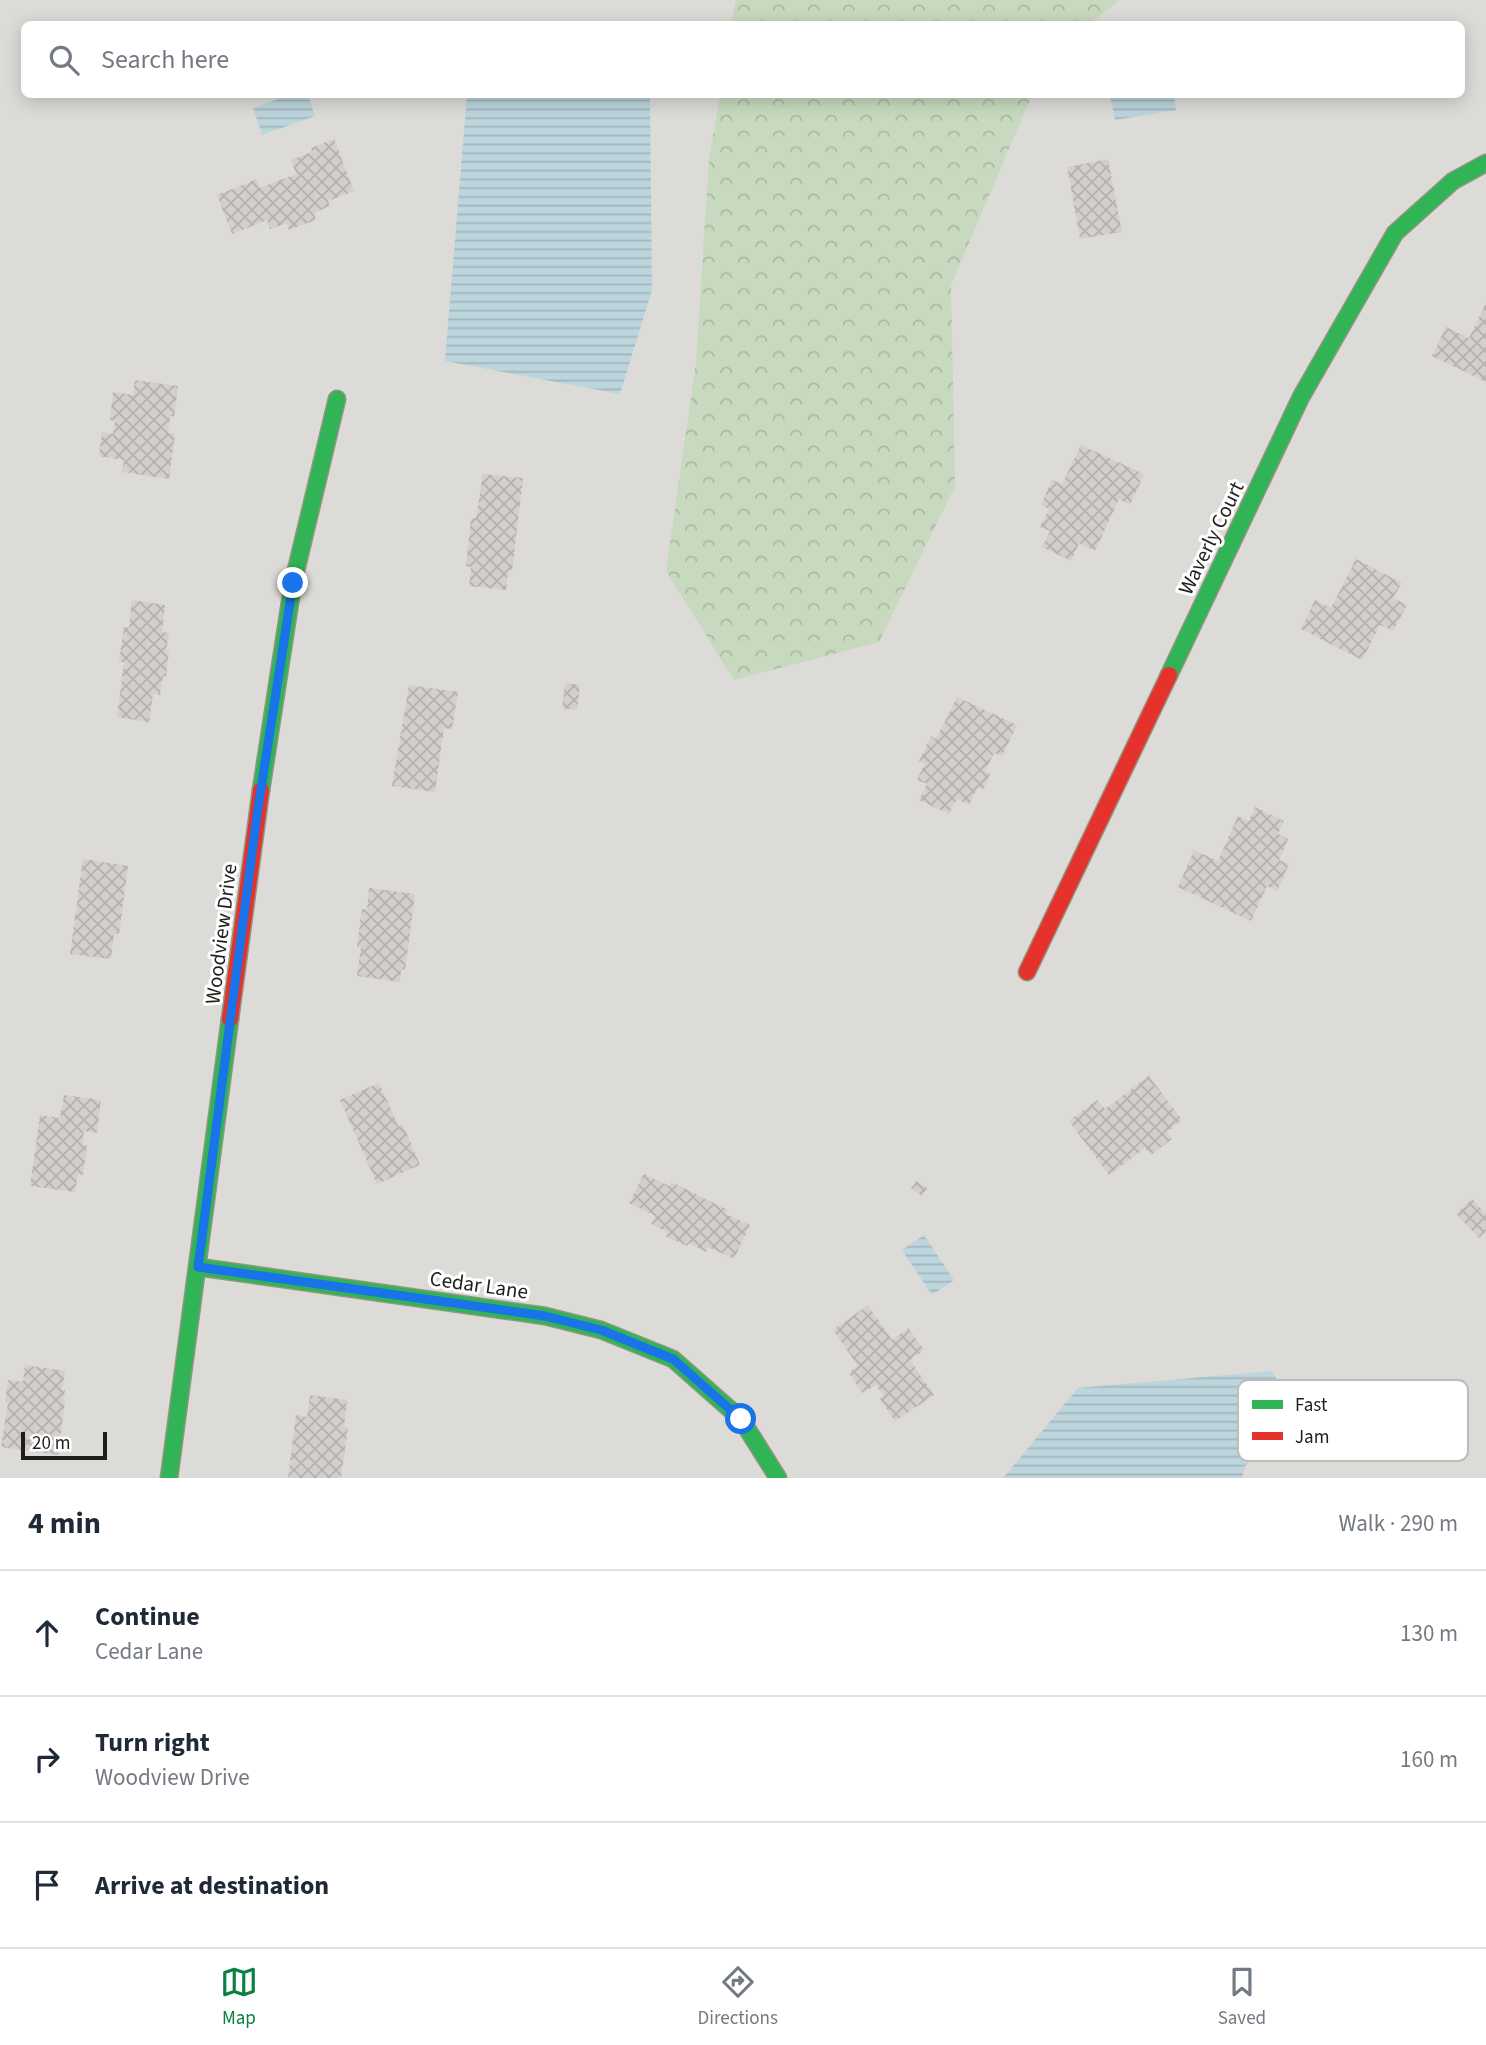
<!DOCTYPE html>
<html lang="en">
<head>
<meta charset="utf-8">
<style>
  body { margin:0; font-family:"Source Sans 3",sans-serif; background:#f6f6f7; color:#1f2937 }
  .scale { position:absolute; left:21px; bottom:18px; width:86px; box-sizing:border-box; padding-left:7px; border:4px solid #1e1e1e; border-top:0; font-size:19px; line-height:24px; white-space:nowrap; color:#1e1e1e; -webkit-text-stroke:5px #fff; paint-order:stroke }
  .stop { position:absolute; width:21px; height:21px; margin:-16px; border:5px solid #1a73e8; border-radius:50%; background:#fff }
  .stop.end { background:#1a73e8; border-color:#fff; box-shadow:0 2px 7px #0008 }
  .list { margin:0; padding:0; list-style:none }
  h2 { display:flex; justify-content:space-between; align-items:center; height:91px; margin:0; padding:0 28px; font-size:30px }
  h2 small { font-size:23px; font-weight:400; color:#747a83 }
  .list li { display:grid; grid-template-columns:46px 1fr auto; gap:21px; align-items:center; box-sizing:border-box; height:126px; padding:0 28px; border-top:2px solid #e0e1e3 }
  .list b { display:block; font-size:26px; white-space:nowrap }
  .list p { margin:0; font-size:23px; white-space:nowrap; color:#747a83 }
  .list em { font-size:23px; font-style:normal; color:#747a83 }
  .icon { flex:none; width:38px; height:38px; fill:none; stroke:currentColor; stroke-width:2; stroke-linecap:round; stroke-linejoin:round }
  .map { position:relative; flex:none; width:1486px; height:1478px; overflow:hidden }
  .search { position:absolute; background:#fff; box-shadow:0 4px 18px #0003; left:21px; right:21px; top:21px; height:77px; display:flex; align-items:center; gap:18px; box-sizing:border-box; padding:0 24px; border-radius:10px; color:#747a83; font-size:26px }
  .sheet { height:469px; background:#fff }
  nav { display:flex; justify-content:space-around; align-items:center; box-sizing:border-box; height:98px; border-top:2px solid #e0e1e3; background:#fff; font-size:19px; color:#747a83 }
  nav a { display:grid; justify-items:center; gap:4px }
  nav .on { color:#0b8043 }
  .map>svg:first-child { display:block }
  .residential { fill:#dcdbd8; fill-rule:evenodd }
  .forest { fill:url(#forest-crowns) }
  .water { fill:url(#water-rules) }
  .building { fill:url(#building-cross-hatch) }
  .lines { fill:none; stroke-linecap:round; stroke-linejoin:round }
  .fast-casing { stroke:#939580; stroke-width:19 }
  .jam-casing { stroke:#939580; stroke-width:19 }
  .fast { stroke:#30b455; stroke-width:16 }
  .jam { stroke:#e5322d; stroke-width:16 }
  .route { stroke:#1a73e8; stroke-width:9 }
  .labels { text-anchor:middle; dominant-baseline:central; stroke-width:6; stroke-linejoin:round; paint-order:stroke }
  .street-label { font-size:21px; fill:#1e1e1e; stroke:#fff }
  .key { fill:#fff; stroke:#bcbcbc; stroke-width:2 }
  .key-label { font-size:19px; fill:#1e1e1e }
</style>
</head>
<body>
<div class="map">
<svg width="1486" height="1478" viewBox="0 0 1486 1478">
  <defs>
    <pattern id="forest-crowns" width="20" height="18" patternUnits="userSpaceOnUse" patternTransform="scale(1.75)"><rect width="20" height="18" fill="#c7d9be"/><path d="M2 6a3 3 0 1 1 6 0M12 15a3 3 0 1 1 6 0" fill="none" stroke="#aabaa3"/></pattern>
    <pattern id="water-rules" width="6" height="5" patternUnits="userSpaceOnUse" patternTransform="scale(1.75)"><rect width="6" height="5" fill="#bdd5dd"/><path d="M0 2.5h6" fill="none" stroke="#a2b6bd"/></pattern>
    <pattern id="building-cross-hatch" width="8" height="8" patternUnits="userSpaceOnUse" patternTransform="scale(1.75)"><rect width="8" height="8" fill="#d2cfcc"/><path d="M0 0l8 8M0 8l8-8" fill="none" stroke="#b4b1af"/></pattern>
  </defs>
  <rect width="100%" height="100%" fill="#edebe7"/>
  <path class="residential" d="M0,0H1486V1478H0ZM24,24H1462V94H24Z"/>
  <g class="forest">
    <polygon points="736,0 1120,0 1089,24 731,24"/>
    <polygon points="720,95 1032,95 951,285 955,486 879,642 734,680 666,571 696,363 709,160"/>
  </g>
  <g class="water">
    <polygon points="292,94 308,95 315,116 262,135 253,108"/>
    <polygon points="467,95 650,95 652,290 620,394 445,361"/>
    <polygon points="1110,95 1174,95 1176,110 1115,120"/>
    <polygon points="924,1235 954,1280 932,1295 902,1250"/>
    <polygon points="1272,1371 1298,1418 1245,1466 1242,1478 1003,1478 1078,1388"/>
  </g>
  <g class="building">
    <polygon points="334,139 354,191 328,201 330,206 314,213 316,220 289,230 287,223 270,229 267,220 232,234 217,195 257,179 260,188 296,174 291,160 312,152 311,148"/>
    <polygon points="1108,159 1122,232 1080,239 1067,167"/>
    <polygon points="1486,303 1486,382 1432,356 1446,327 1469,338"/>
    <polygon points="135,380 178,386 174,417 170,416 168,433 175,434 169,479 122,472 124,460 99,456 102,432 113,434 115,421 110,420 113,392 133,395"/>
    <polygon points="1081,445 1144,474 1130,505 1119,499 1095,551 1079,543 1071,561 1042,547 1050,531 1040,527 1049,509 1041,505 1052,480 1062,484"/>
    <polygon points="483,474 523,478 512,571 508,571 506,590 469,586 471,567 466,566 471,518 476,518"/>
    <polygon points="1356,559 1402,583 1393,598 1407,605 1393,631 1380,625 1362,660 1301,629 1315,600 1331,608"/>
    <polygon points="132,600 165,605 162,632 169,633 166,651 169,651 166,677 163,676 160,695 153,694 149,722 117,717 124,662 119,662 124,627 129,628"/>
    <polygon points="565,683 580,685 577,710 562,708"/>
    <polygon points="409,685 458,692 452,729 444,728 435,792 392,786"/>
    <polygon points="957,697 1017,725 1002,756 994,753 985,771 990,774 983,790 978,787 969,805 957,799 949,814 919,800 927,784 917,780 925,763 919,761 931,736 936,739"/>
    <polygon points="1255,807 1284,821 1278,834 1288,839 1279,860 1289,864 1277,891 1267,886 1251,921 1178,887 1194,850 1218,861 1238,816 1249,821"/>
    <polygon points="83,859 128,866 119,934 114,933 111,959 70,954"/>
    <polygon points="369,888 415,894 405,970 401,969 400,982 357,976 361,947 357,946 362,909 367,910"/>
    <polygon points="1149,1076 1182,1120 1167,1132 1172,1139 1151,1155 1145,1148 1109,1175 1069,1121 1097,1100 1105,1109"/>
    <polygon points="379,1083 399,1127 403,1125 420,1165 377,1184 340,1100"/>
    <polygon points="64,1095 101,1100 97,1133 84,1131 82,1145 87,1146 83,1175 78,1174 75,1192 30,1186 40,1115 60,1118"/>
    <polygon points="644,1174 669,1186 671,1182 728,1210 726,1214 750,1225 734,1259 708,1247 706,1252 689,1243 687,1246 665,1236 667,1232 651,1224 655,1216 629,1203"/>
    <polygon points="916,1181 927,1188 922,1196 911,1189"/>
    <polygon points="1472,1199 1486,1214 1486,1231 1479,1238 1456,1214"/>
    <polygon points="868,1305 892,1340 908,1328 924,1350 910,1360 934,1395 895,1421 880,1399 884,1396 876,1385 862,1393 849,1373 858,1366 833,1330"/>
    <polygon points="25,1365 65,1371 62,1390 65,1390 63,1401 65,1401 58,1455 1,1447 8,1403 5,1403 8,1380 23,1382"/>
    <polygon points="310,1395 347,1400 344,1426 348,1427 341,1478 288,1478 296,1415 307,1417"/>
  </g>
  <g class="lines">
    <defs>
      <g id="fast">
        <polyline points="1169,675 1301,397 1395,233 1453,181 1486,163"/>
        <polyline points="261,790 293,583 337,399"/>
        <polyline points="198,1267 545,1316 601,1330 673,1359 741,1419 778,1478"/>
        <polyline points="169,1478 230,1019"/>
      </g>
      <g id="jam">
        <polyline points="1027,972 1169,675"/>
        <polyline points="230,1019 261,790"/>
      </g>
    </defs>
    <use href="#fast" class="fast-casing"/>
    <use href="#jam" class="jam-casing"/>
    <use href="#fast" class="fast"/>
    <use href="#jam" class="jam"/>
  </g>
  <g class="lines">
    <polyline class="route" points="293,583 257,815 198,1267 545,1316 601,1330 673,1359 741,1419"/>
  </g>
  <g class="labels">
    <g class="street-label">
      <text transform="translate(1211 538) rotate(-64)">Waverly Court</text>
      <text transform="translate(221 934) rotate(-83)">Woodview Drive</text>
      <text transform="translate(479 1285) rotate(8)">Cedar Lane</text>
    </g>
  </g>
  <rect x="1238" y="1380" width="230" height="81" rx="10" class="key"/>
  <rect x="1252" y="1400" width="31" height="9" fill="#30b455"/>
  <rect x="1252" y="1432" width="31" height="8" fill="#e5322d"/>
  <g class="key-label">
    <text x="1295" y="1411">Fast</text>
    <text x="1295" y="1443">Jam</text>
  </g>
</svg>
<div class="scale">20 m</div>
<div class="stop" style="left:741px;top:1419px"></div>
<div class="stop end" style="left:293px;top:583px"></div>
<div class="search"><svg class="icon" aria-label="search" viewBox="0 0 24 24"><circle cx="10" cy="10" r="6"/><path d="M15 15l6 6"/></svg>Search here</div>
</div>
<section class="sheet">
<h2>4 min<small>Walk · 290 m</small></h2>
<ul class="list">
<li><svg class="icon" aria-label="ahead" viewBox="0 0 24 24"><path d="M12 20V5M6 11l6-6 6 6"/></svg><div><b>Continue</b><p>Cedar Lane</p></div><em>130 m</em></li>
<li><svg class="icon" aria-label="right" viewBox="0 0 24 24"><path d="M7 20v-9h11M14 6l5 5-5 5"/></svg><div><b>Turn right</b><p>Woodview Drive</p></div><em>160 m</em></li>
<li><svg class="icon" aria-label="arrive" viewBox="0 0 24 24"><path d="M6 21V4h12l-3 4 3 4H6"/></svg><div><b>Arrive at destination</b></div></li>
</ul>
</section>
<nav>
<a class="on"><svg class="icon" aria-label="map" viewBox="0 0 24 24"><path d="M3 6l6-2 6 2 6-2v14l-6 2-6-2-6 2zM9 4v14M15 6v14"/></svg>Map</a>
<a><svg class="icon" aria-label="directions" viewBox="0 0 24 24"><path d="M12 3l9 9-9 9-9-9zM9 14v-3h6M13 9l2 2-2 2"/></svg>Directions</a>
<a><svg class="icon" aria-label="saved" viewBox="0 0 24 24"><path d="M7 4h10v16l-5-4-5 4z"/></svg>Saved</a>
</nav>
</body>
</html>
